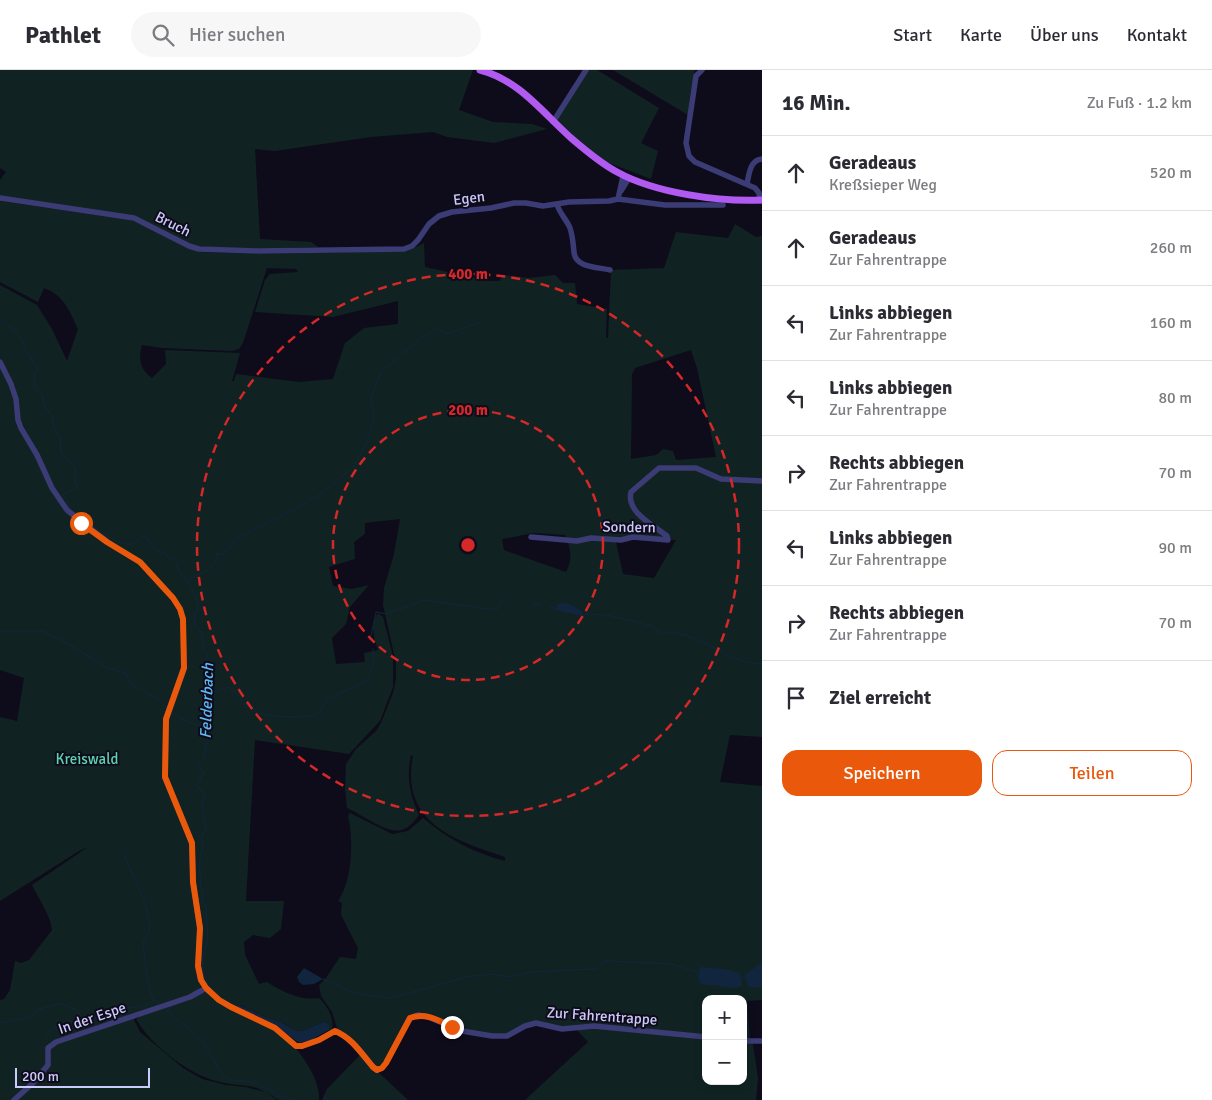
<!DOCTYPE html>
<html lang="de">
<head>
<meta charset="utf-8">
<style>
  body { margin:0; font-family:Signika,sans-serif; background:#f7f7f7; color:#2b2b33 }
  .controls { position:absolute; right:15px; bottom:15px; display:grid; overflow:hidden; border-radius:10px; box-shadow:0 2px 8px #0003 }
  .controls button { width:45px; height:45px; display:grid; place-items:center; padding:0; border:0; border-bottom:1px solid #e1e1e2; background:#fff; color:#2b2b33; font:25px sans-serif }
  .scale { position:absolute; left:15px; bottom:12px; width:135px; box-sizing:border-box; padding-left:5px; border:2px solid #ccc9fb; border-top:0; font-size:14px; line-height:18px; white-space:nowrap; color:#ccc9fb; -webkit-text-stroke:4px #0e0c1a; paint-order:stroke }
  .stop { position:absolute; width:15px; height:15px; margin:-11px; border:4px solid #ea580c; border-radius:50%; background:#fff }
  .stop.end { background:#ea580c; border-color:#fff; box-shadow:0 1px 5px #0008 }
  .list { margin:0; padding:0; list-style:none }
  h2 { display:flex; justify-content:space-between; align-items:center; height:65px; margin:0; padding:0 20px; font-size:21px }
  h2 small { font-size:16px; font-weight:400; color:#7c7c81 }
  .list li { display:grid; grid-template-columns:32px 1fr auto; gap:15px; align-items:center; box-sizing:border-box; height:75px; padding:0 20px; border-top:1px solid #e1e1e2 }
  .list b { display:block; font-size:19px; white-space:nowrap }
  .list p { margin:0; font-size:16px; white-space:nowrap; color:#7c7c81 }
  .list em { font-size:16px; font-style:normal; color:#7c7c81 }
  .actions { display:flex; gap:10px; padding:15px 20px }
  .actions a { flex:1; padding:11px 0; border:1px solid #ea580c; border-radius:15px; text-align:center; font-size:18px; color:#ea580c }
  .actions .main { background:#ea580c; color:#fff }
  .icon { flex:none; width:28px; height:28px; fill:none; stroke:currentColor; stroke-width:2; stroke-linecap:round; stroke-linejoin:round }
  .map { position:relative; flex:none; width:762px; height:1030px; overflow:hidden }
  header { display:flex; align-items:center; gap:30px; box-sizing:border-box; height:70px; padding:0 25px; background:#fff; border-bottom:1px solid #e1e1e2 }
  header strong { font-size:24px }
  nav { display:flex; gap:28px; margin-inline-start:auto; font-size:18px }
  .search { width:350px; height:45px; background:#f7f7f7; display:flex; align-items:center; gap:12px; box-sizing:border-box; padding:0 18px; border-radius:28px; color:#7c7c81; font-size:19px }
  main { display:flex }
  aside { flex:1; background:#fff }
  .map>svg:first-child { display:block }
  .green { fill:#102322; fill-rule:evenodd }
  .water { fill:#11253e }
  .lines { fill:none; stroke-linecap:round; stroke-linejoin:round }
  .stream { stroke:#11253e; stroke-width:1 }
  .minor { stroke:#3b3c75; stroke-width:5.5 }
  .major { stroke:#b15af1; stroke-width:7 }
  .route { stroke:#ea580c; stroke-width:6 }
  .ring { fill:none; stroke:#d62828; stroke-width:2.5; stroke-dasharray:9 6 }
  .labels { text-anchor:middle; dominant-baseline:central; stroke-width:4; stroke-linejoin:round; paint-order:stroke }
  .street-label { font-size:15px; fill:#ccc9fb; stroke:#0e0c1a }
  .park-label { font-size:15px; fill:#5dd3af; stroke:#0e0c1a }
  .water-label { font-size:16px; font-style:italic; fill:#60b6f2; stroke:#0e0c1a }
  .centre { fill:#d62828; stroke:#0e0c1a; stroke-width:2.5 }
  .ring-label { font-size:15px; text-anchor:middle; font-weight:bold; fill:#d62828; stroke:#0e0c1a; stroke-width:4; stroke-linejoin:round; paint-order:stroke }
</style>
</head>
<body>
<header>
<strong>Pathlet</strong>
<div class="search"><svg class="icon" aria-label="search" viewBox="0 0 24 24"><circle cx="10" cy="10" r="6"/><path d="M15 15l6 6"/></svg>Hier suchen</div>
<nav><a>Start</a><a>Karte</a><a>Über uns</a><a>Kontakt</a></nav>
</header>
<main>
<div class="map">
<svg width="762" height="1030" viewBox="0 0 762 1030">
  <rect width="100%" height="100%" fill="#0e0c1a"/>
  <g class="green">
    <polygon points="0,0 473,0 459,40 493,52 532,54 547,59 494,73 447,67 433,62 371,67 275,81 255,79 260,169 311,172 318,177 243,179 192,176 138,148 50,133 0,126 0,110 6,102 0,98"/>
    <polygon points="587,0 597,0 659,38 641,73 658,81 651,109 604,91 581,74 555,51"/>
    <polygon points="613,0 695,0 690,26 688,45"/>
    <path d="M0,131L137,151L187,178L200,182L265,184L392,181L414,178L424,173L425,197L489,211H499L504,205L529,208L555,205L563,213H575L577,234L607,239L606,267L608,268L611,200L664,198L676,162L728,168L735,154L756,167L762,166V410H758L762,411V667L730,665L720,712L762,716V930L747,931L750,970H743V929H706V966L592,954L560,957L536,952L527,954L508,964L493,965L460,959L428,945L418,944L408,947L385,992C381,996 379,998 373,996C363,983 353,967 338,961L332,942L321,926L319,915L326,908L340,887L356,889L358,878L341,845L342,833L338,831C352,813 354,768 348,746L350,743L392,764L408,761L423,748C448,769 474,783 505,791V787C453,770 400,752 413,686L411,685C406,707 410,725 419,745C415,751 409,758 401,760C387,764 361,744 347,738L345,719L346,694L356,679L376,661L381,653L393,623L396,609V593L383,535L384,518L394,484L400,449L365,453V464L354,472L355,489L329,497L333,516L352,519L369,515L350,537L346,554L332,568L336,594L365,592L364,583L378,580C374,568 369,554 378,543L383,547L393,586V617L380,651L349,684L255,670L246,831H284L281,859L270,868L253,865L244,872L245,885L259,914L267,912C283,922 300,931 319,928C328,937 334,947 332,960H329V955L326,951L302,961L294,960L281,952L268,948L240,935L233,937L207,916L201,903L199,891L202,865L201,852L194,813L193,769L170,718L165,702L163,707L191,772L192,808L200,864L197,901L201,916C196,926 149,940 137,943L134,950L140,962L183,998L202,1009L226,1015L246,1017L265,1022C253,1014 237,1016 224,1013C192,1007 152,977 136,949L142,945L207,921C219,929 229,938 243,944C253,949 265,952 275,958C293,971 321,1006 319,1030H279L267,1023L277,1030H0V930L4,929L10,920L15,891L21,893L29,890L52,860C50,844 39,830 32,815L88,777L79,781L0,831V647L17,651L24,608L0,600V294L11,315L16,333L18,353L36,385L50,418L64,439L71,447L107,474L140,493L161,515L184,552L185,551L179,534L152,501L140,490L109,472L73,445L48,409L39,385L20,349L16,325L8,302L0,290V215L37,235L52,259L67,291L78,259C70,242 64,225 44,218L38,232L0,212ZM267,198L296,199L298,202L270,204L265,210L255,242L333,247L398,231V254L364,258L345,273L333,309L299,312L236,304L234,311H232L240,283L165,280L166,294L152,308C140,299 138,289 142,275L162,278L232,281L239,279L243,273ZM691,280L697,298L716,387L676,390L673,381L663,379L656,385L631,389L632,304L635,298ZM534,463L565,465C571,479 573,489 566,502L504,480L502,469ZM633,466L676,470L654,508L623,504L616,472L622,468Z"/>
    <polygon points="595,957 706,968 706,1011 743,1011 743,972 753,973 758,1009 756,1030 525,1030 588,972 576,959"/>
    <polygon points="360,985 408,1030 322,1030 327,1019"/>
  </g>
  <g class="water">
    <polygon points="560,533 569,534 582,541 583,546 559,541 556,536"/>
    <polygon points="762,892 762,918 748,917 745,905"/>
    <polygon points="700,897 724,899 740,903 742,916 735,918 701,914 698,908"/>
    <polygon points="304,898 323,909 314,914 303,915 299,912 297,907"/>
    <polygon points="239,935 268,948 281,952 294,960 302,961 326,951 329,955 329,960 309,971 301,973 296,971 276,955 236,936"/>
  </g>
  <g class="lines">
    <g class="stream">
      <polyline points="0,248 6,255 14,259 25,276 25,280 38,298 33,306 36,319 42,324 45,337 52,346 54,357 60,368 61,383 73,394 76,401 74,407 77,419 63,424 71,439"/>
      <path d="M87,452C96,459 119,476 131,474C137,473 139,468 145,466L153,478L166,484L177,494L179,502L191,517L198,532V540L195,542L194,555L201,562L204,574L201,578L208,584L206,591L209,601L207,612L208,624L206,652L208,665L204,689L198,693V695L201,700L205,702L196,715L205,724L202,737L204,746L203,750L206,756L201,768L203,777L199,792L201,819L203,820L202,828L206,837L208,868L203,886V902L210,918"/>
      <path d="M188,510C201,502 216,500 217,483L223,485L229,478L232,477V471L294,440L329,418L354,396L367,372L374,349L371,329L380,303L420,269L437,258L446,264L481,252"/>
      <polyline points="533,533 541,535"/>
      <polyline points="550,537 558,539"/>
      <path d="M582,544L607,545L638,552L653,557L661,564C687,557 718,583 742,591C748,593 756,593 762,594"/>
      <polyline points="0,561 43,561 67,573 106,597 125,603 131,614 161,631 167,638"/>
      <polyline points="370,570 376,542 387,544 425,530 497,540 503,530"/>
      <polyline points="208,624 229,617 239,626 246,636 255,642 271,646 299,647 313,646 320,642 327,629 367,611 373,594 373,579"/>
      <polyline points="172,642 184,650 206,658"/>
      <path d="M125,786C132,806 153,840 149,862C148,865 145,868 143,872L146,900L153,930"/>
      <polyline points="323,909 352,922 371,926 392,928 466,907 492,904 509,907 530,902 596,899 606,891 672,894 699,903"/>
      <polyline points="741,909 746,909"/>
      <polyline points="196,927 207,923"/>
      <polyline points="172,936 167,941 203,971 220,1001 226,1008 234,1011 245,1011 258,1014 290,1030"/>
      <path d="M0,953L30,947L37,940L60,933L77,941L83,949L89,952C105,941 119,938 137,937C144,937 150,932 156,930L160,934"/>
      <path d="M44,968C55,951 68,950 86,952"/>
      <polyline points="324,1026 328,1030"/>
    </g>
    <g class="minor">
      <polyline points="702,0 696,6 686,73 689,86 695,92 755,118 759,123 760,131"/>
      <polyline points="553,52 586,0"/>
      <path d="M747,114C749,104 750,90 762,89"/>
      <polyline points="621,121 629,108"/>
      <polyline points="0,128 134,148 189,176 199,179 258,181 404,179 412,176 418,170 429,154 439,146 452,142 491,138 514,133 526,133 543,136 569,132 609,131 618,129 665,135 723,135"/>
      <polyline points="618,129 623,106"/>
      <path d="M557,134C559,143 567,150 570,158C573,167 573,174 574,182C575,198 598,197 610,200"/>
      <path d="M0,292L11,314L16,329L18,350L21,358L37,385L52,418L67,440L107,472L140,492L173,528L180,539L183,549L184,598L166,649L165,707L192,773L193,812L200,858L198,896L201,910L206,918L219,930L231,937L275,958L296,976H302L319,970L335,961C352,968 361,983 373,997L377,1000L382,998L386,993L410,948L418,945L428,947L462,961L492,966H507L525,956L536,953L562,959L594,956L706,967"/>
      <path d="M531,467L577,471L591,468L621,470L633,467L668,470L667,466C653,455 626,442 631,422L659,398H696L721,409L762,411"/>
      <polyline points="743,971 762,971"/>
      <polyline points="14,1030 33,1013 48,995 48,978 56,972 190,927 206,918"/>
    </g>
    <path class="major" d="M480,0C519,10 542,42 571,68C585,80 600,93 617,102C655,123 719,132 762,130"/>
  </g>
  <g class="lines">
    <path class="route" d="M81,453L107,472L140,492L173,528L180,539L183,549L184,598L166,649L165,707L192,773L193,812L200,858L198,896L201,910L206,918L219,930L231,937L275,958L296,976H302L319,970L335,961C352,968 361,983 373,997L377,1000L382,998L386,993L410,948C425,942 438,950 452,957"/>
  </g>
  <g class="ring">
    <circle cx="468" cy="475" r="135"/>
    <circle cx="468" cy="475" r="271"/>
  </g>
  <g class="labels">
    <g class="street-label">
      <text transform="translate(469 128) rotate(-7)">Egen</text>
      <text transform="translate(173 154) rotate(27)">Bruch</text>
      <text transform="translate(629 457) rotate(1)">Sondern</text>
      <text transform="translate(602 946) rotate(4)">Zur Fahrentrappe</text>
      <text transform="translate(92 948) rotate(-19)">In der Espe</text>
    </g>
    <g class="park-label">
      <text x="87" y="689">Kreiswald</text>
    </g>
    <g class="water-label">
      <text transform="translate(207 631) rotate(-88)">Felderbach</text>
    </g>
  </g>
  <circle cx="468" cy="475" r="8" class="centre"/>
  <g class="ring-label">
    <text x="468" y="209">400 m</text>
    <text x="468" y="345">200 m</text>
  </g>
</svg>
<div class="controls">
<button>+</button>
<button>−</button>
</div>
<div class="scale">200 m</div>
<div class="stop" style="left:81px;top:453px"></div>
<div class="stop end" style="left:452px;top:957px"></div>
</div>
<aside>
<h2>16 Min.<small>Zu Fuß · 1.2 km</small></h2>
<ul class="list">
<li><svg class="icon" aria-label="ahead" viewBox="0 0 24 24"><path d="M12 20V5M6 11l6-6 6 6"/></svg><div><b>Geradeaus</b><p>Kreßsieper Weg</p></div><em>520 m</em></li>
<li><svg class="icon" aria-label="ahead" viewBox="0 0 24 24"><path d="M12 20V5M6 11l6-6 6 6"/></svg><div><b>Geradeaus</b><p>Zur Fahrentrappe</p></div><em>260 m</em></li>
<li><svg class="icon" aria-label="left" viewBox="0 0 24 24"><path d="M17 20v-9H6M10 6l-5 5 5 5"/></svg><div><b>Links abbiegen</b><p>Zur Fahrentrappe</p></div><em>160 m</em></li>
<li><svg class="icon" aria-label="left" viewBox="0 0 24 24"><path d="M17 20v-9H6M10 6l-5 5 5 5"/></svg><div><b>Links abbiegen</b><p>Zur Fahrentrappe</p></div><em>80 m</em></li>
<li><svg class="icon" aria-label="right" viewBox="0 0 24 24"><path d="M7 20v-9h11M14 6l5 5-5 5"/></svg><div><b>Rechts abbiegen</b><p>Zur Fahrentrappe</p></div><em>70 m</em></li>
<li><svg class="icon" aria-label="left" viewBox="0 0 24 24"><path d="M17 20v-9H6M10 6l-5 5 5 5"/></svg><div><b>Links abbiegen</b><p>Zur Fahrentrappe</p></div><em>90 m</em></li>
<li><svg class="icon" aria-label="right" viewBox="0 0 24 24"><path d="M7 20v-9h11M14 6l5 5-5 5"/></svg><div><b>Rechts abbiegen</b><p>Zur Fahrentrappe</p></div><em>70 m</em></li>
<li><svg class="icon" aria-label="arrive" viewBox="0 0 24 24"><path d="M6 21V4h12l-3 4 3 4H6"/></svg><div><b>Ziel erreicht</b></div></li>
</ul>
<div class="actions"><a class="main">Speichern</a><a>Teilen</a></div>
</aside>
</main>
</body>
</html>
